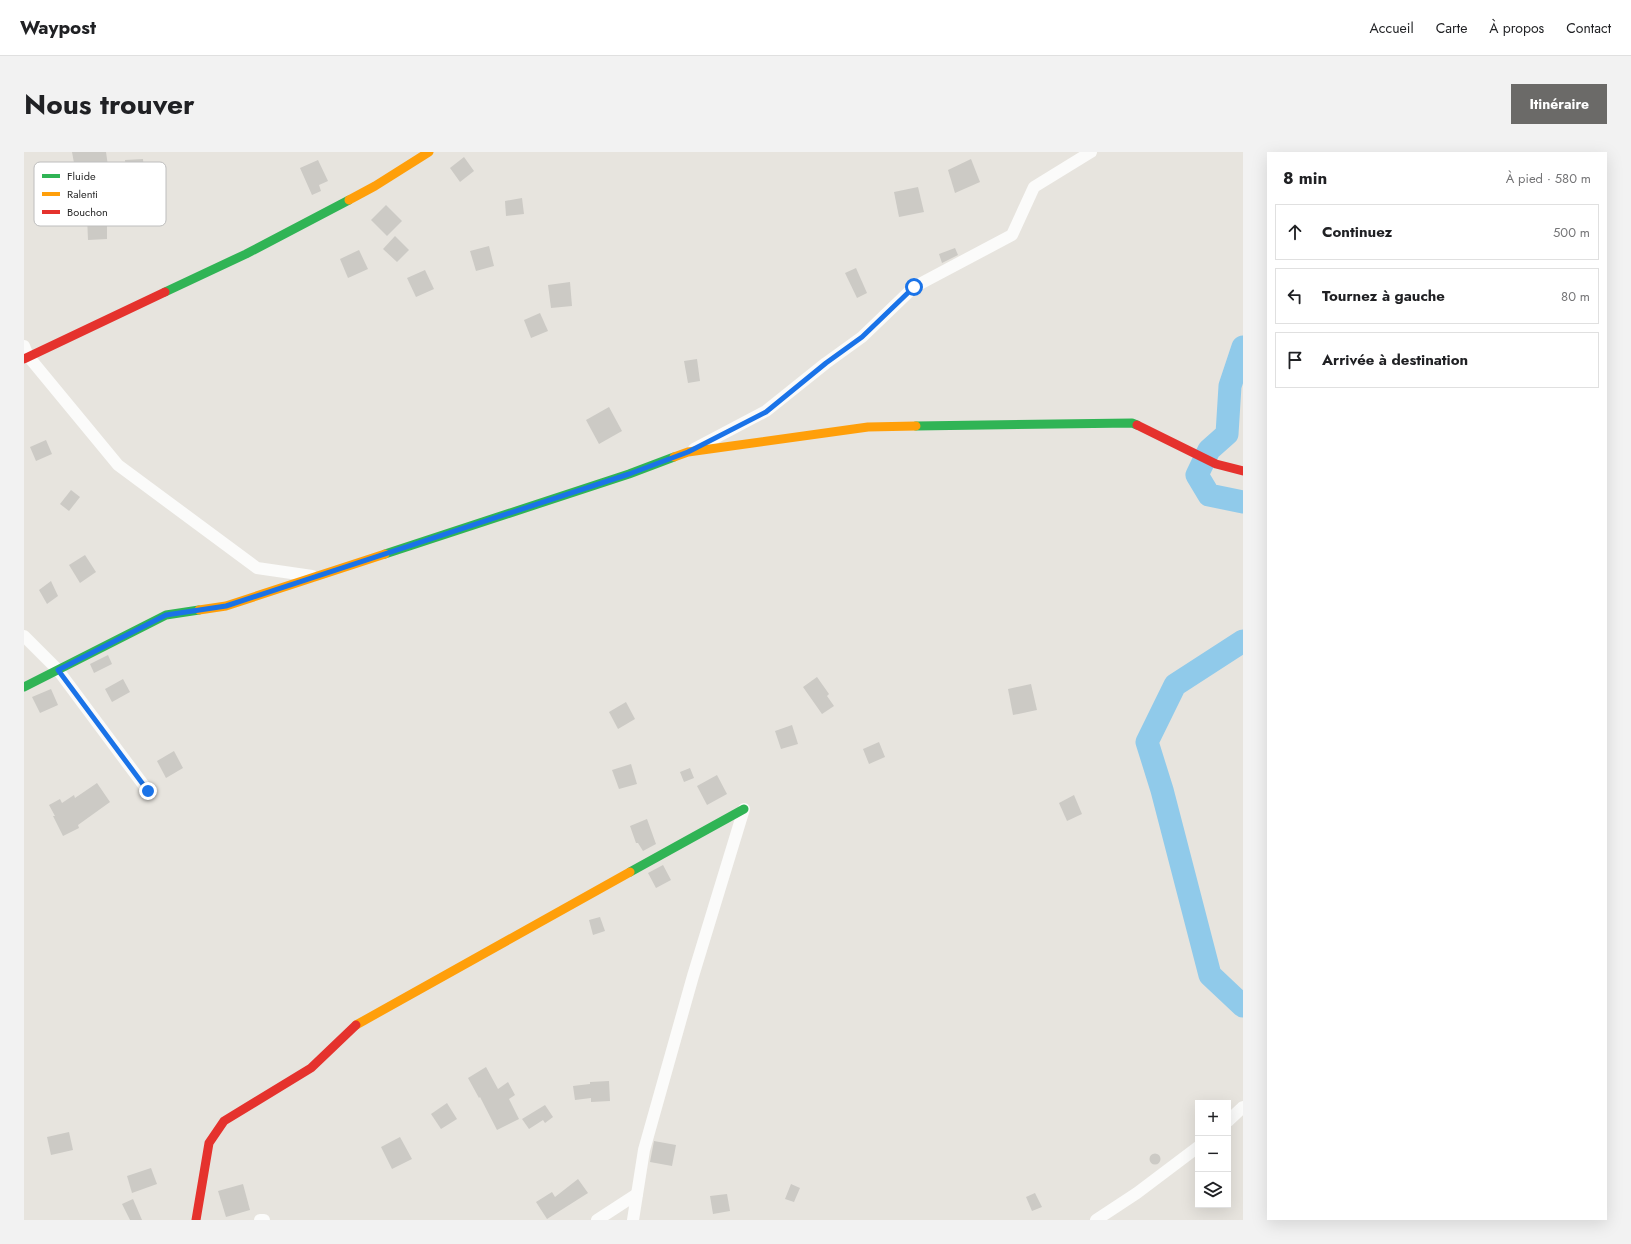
<!DOCTYPE html>
<html lang="fr">
<head>
<meta charset="utf-8">
<style>
  body { margin:0; font-family:Jost,sans-serif; background:#f2f2f2; color:#202124 }
  .controls { position:absolute; right:12px; bottom:12px; display:grid; overflow:hidden; border-radius:0px; box-shadow:0 4px 16px #0002 }
  .controls button { width:36px; height:36px; display:grid; place-items:center; padding:0; border:0; border-bottom:1px solid #e0e0e0; background:#fff; color:#202124; font:20px sans-serif }
  .stop { position:absolute; width:12px; height:12px; margin:-9px; border:3px solid #1a73e8; border-radius:50%; background:#fff }
  .stop.end { background:#1a73e8; border-color:#fff; box-shadow:0 1px 4px #0008 }
  .list { margin:0; padding:0; list-style:none }
  h2 { display:flex; justify-content:space-between; align-items:center; height:52px; margin:0; padding:0 16px; font-size:17px }
  h2 small { font-size:13px; font-weight:400; color:#757577 }
  .list li { display:grid; grid-template-columns:26px 1fr auto; gap:12px; align-items:center; box-sizing:border-box; height:56px; margin:0 8px 8px; padding:0 8px; border:1px solid #e0e0e0; border-radius:0px }
  .list b { display:block; font-size:15px; white-space:nowrap }
  .list em { font-size:13px; font-style:normal; color:#757577 }
  .icon { flex:none; width:22px; height:22px; fill:none; stroke:currentColor; stroke-width:2; stroke-linecap:round; stroke-linejoin:round }
  .map { position:relative; flex:none; width:1219px; height:1068px; overflow:hidden; border-radius:0px }
  header { display:flex; align-items:center; gap:24px; box-sizing:border-box; height:56px; padding:0 20px; background:#fff; border-bottom:1px solid #e0e0e0 }
  header strong { font-size:19px }
  nav { display:flex; gap:22px; margin-inline-start:auto; font-size:14px }
  .intro { display:flex; align-items:center; justify-content:space-between; box-sizing:border-box; height:96px; padding:0 24px }
  h1 { margin:0; font-size:28px }
  .button { padding:10px 18px; border-radius:0px; background:#6b6a68; color:#fff; font-size:14px; font-weight:700 }
  main { display:flex; gap:24px; padding:0 24px }
  aside { flex:1; background:#fff; border-radius:0px; box-shadow:0 4px 16px #0002 }
  .map>svg:first-child { display:block }
  .lines { fill:none; stroke-linecap:round; stroke-linejoin:round }
  .river { stroke:#90caea; stroke-width:23 }
  .building { fill:#cccac5 }
  .street { stroke:#fbfbfa; stroke-width:12 }
  .fast { stroke:#30b455; stroke-width:9 }
  .slow { stroke:#ff9f0a; stroke-width:9 }
  .jam { stroke:#e5322d; stroke-width:9 }
  .route { stroke:#1a73e8; stroke-width:5 }
  .key { fill:#fff; stroke:#bebebe; stroke-width:1 }
  .key-label { font-size:11px; fill:#282828 }
</style>
</head>
<body>
<header>
<strong>Waypost</strong>
<nav><a>Accueil</a><a>Carte</a><a>À propos</a><a>Contact</a></nav>
</header>
<div class="intro"><h1>Nous trouver</h1><a class="button">Itinéraire</a></div>
<main>
<div class="map">
<svg width="1219" height="1068" viewBox="0 0 1219 1068">
  <rect width="100%" height="100%" fill="#e7e4de"/>
  <g class="lines">
    <g class="river">
      <polyline points="1219,195 1206,234 1203,282 1185,298 1173,323 1185,343 1219,350"/>
      <polyline points="1219,489 1151,533 1123,590 1138,638 1186,823 1219,854"/>
    </g>
  </g>
  <g class="building">
    <polygon points="48,0 82,0 85,21 72,23 80,67 83,66 83,87 64,88 63,64 60,65 56,46 33,45 33,22 52,22"/>
    <polygon points="440,5 450,19 436,30 426,16"/>
    <polygon points="119,7 121,30 103,31 101,8"/>
    <polygon points="947,7 956,30 931,41 924,18"/>
    <polygon points="294,8 304,29 295,33 297,39 288,43 276,16"/>
    <polygon points="894,35 900,60 875,65 870,40"/>
    <polygon points="498,46 500,62 482,64 481,49"/>
    <polygon points="362,53 378,69 363,84 347,68"/>
    <polygon points="371,84 385,98 373,110 359,97"/>
    <polygon points="465,94 470,114 452,119 446,99"/>
    <polygon points="931,96 934,103 918,111 915,102"/>
    <polygon points="335,98 344,117 324,126 316,107"/>
    <polygon points="832,116 843,141 833,146 821,121"/>
    <polygon points="401,118 410,137 392,145 383,126"/>
    <polygon points="546,130 548,154 527,156 524,133"/>
    <polygon points="516,161 524,179 507,186 500,168"/>
    <polygon points="673,207 676,229 664,231 660,209"/>
    <polygon points="585,255 598,279 575,292 562,268"/>
    <polygon points="22,288 28,302 12,309 6,295"/>
    <polygon points="47,338 56,345 45,359 36,352"/>
    <polygon points="61,403 72,420 56,431 45,413"/>
    <polygon points="27,429 34,444 23,452 15,438"/>
    <polygon points="84,503 88,512 70,521 66,512"/>
    <polygon points="793,525 805,542 803,544 810,554 798,562 779,535"/>
    <polygon points="99,527 106,540 88,550 81,537"/>
    <polygon points="1007,532 1013,558 989,563 984,537"/>
    <polygon points="27,537 34,553 16,561 8,545"/>
    <polygon points="602,550 611,567 594,577 585,560"/>
    <polygon points="768,573 774,592 757,597 751,579"/>
    <polygon points="855,590 861,605 845,612 839,597"/>
    <polygon points="150,599 159,616 142,626 133,609"/>
    <polygon points="607,612 613,632 595,637 588,618"/>
    <polygon points="666,616 670,626 660,630 656,620"/>
    <polygon points="693,623 703,642 683,653 673,634"/>
    <polygon points="73,631 86,650 54,673 55,676 39,684 29,664 31,664 25,653 36,647 38,651 50,643 51,646"/>
    <polygon points="1050,643 1058,662 1043,669 1035,651"/>
    <polygon points="623,667 632,692 619,699 614,691 612,691 606,674"/>
    <polygon points="639,713 647,728 632,736 624,721"/>
    <polygon points="576,765 581,779 569,783 565,768"/>
    <polygon points="462,915 474,937 484,930 491,943 485,947 495,967 473,978 456,945 455,946 444,926"/>
    <polygon points="585,929 586,949 567,950 567,946 551,948 549,934 566,932 566,930"/>
    <polygon points="423,951 433,967 417,977 407,962"/>
    <polygon points="521,953 529,965 521,971 519,968 505,977 498,967"/>
    <polygon points="45,980 49,998 27,1003 23,985"/>
    <polygon points="376,985 388,1007 368,1017 357,995"/>
    <polygon points="630,989 652,993 648,1014 626,1010"/>
    <circle cx="1131" cy="1007" r="5.5"/>
    <polygon points="127,1016 133,1032 108,1041 103,1024"/>
    <polygon points="554,1027 564,1041 523,1067 512,1050 528,1040 531,1045"/>
    <polygon points="219,1032 226,1058 202,1065 194,1039"/>
    <polygon points="767,1032 776,1036 770,1050 761,1047"/>
    <polygon points="1011,1041 1018,1055 1008,1059 1002,1045"/>
    <polygon points="703,1042 706,1059 689,1062 686,1044"/>
    <polygon points="109,1047 118,1068 106,1068 98,1052"/>
  </g>
  <g class="lines">
    <g class="street">
      <polyline points="0,194 4,204 94,313 233,416 288,424"/>
      <polyline points="670,297 742,259 802,211 838,185 890,135 988,83 1010,35 1067,0"/>
      <polyline points="0,484 34,518 124,639"/>
      <polyline points="1204,969 1219,955"/>
      <polyline points="236,1068 240,1068"/>
      <polyline points="573,1068 613,1042"/>
      <polyline points="609,1068 620,998 669,824 720,657"/>
      <polyline points="1072,1068 1113,1041 1174,995"/>
    </g>
    <g class="fast">
      <polyline points="141,140 222,102 325,48"/>
      <polyline points="892,274 1108,271 1113,273"/>
      <polyline points="361,402 605,322 650,305"/>
      <polyline points="0,535 142,463 175,458"/>
      <polyline points="606,720 720,657"/>
    </g>
    <g class="slow">
      <polyline points="325,48 351,34 405,0"/>
      <polyline points="650,305 664,300 844,275 892,274"/>
      <polyline points="175,458 202,454 361,402"/>
      <polyline points="332,873 606,720"/>
    </g>
    <g class="jam">
      <polyline points="0,207 141,140"/>
      <polyline points="1113,273 1192,312 1219,319"/>
      <polyline points="172,1068 185,991 200,969 287,916 332,873"/>
    </g>
  </g>
  <g class="lines">
    <polyline class="route" points="124,639 34,518 142,463 202,454 605,322 664,300 742,260 802,211 838,185 890,135"/>
  </g>
  <rect x="10" y="10" width="132" height="64" rx="6" class="key"/>
  <rect x="18" y="22" width="18" height="4" fill="#30b455"/>
  <rect x="18" y="40" width="18" height="4" fill="#ff9f0a"/>
  <rect x="18" y="58" width="18" height="4" fill="#e5322d"/>
  <g class="key-label">
    <text x="43" y="28">Fluide</text>
    <text x="43" y="46">Ralenti</text>
    <text x="43" y="64">Bouchon</text>
  </g>
</svg>
<div class="controls">
<button>+</button>
<button>−</button>
<button><svg class="icon" aria-label="layers" viewBox="0 0 24 24"><path d="M12 4l9 5-9 5-9-5zM3 14l9 5 9-5"/></svg></button>
</div>
<div class="stop" style="left:890px;top:135px"></div>
<div class="stop end" style="left:124px;top:639px"></div>
</div>
<aside>
<h2>8 min<small>À pied · 580 m</small></h2>
<ul class="list">
<li><svg class="icon" aria-label="ahead" viewBox="0 0 24 24"><path d="M12 20V5M6 11l6-6 6 6"/></svg><div><b>Continuez</b></div><em>500 m</em></li>
<li><svg class="icon" aria-label="left" viewBox="0 0 24 24"><path d="M17 20v-9H6M10 6l-5 5 5 5"/></svg><div><b>Tournez à gauche</b></div><em>80 m</em></li>
<li><svg class="icon" aria-label="arrive" viewBox="0 0 24 24"><path d="M6 21V4h12l-3 4 3 4H6"/></svg><div><b>Arrivée à destination</b></div></li>
</ul>
</aside>
</main>
</body>
</html>
